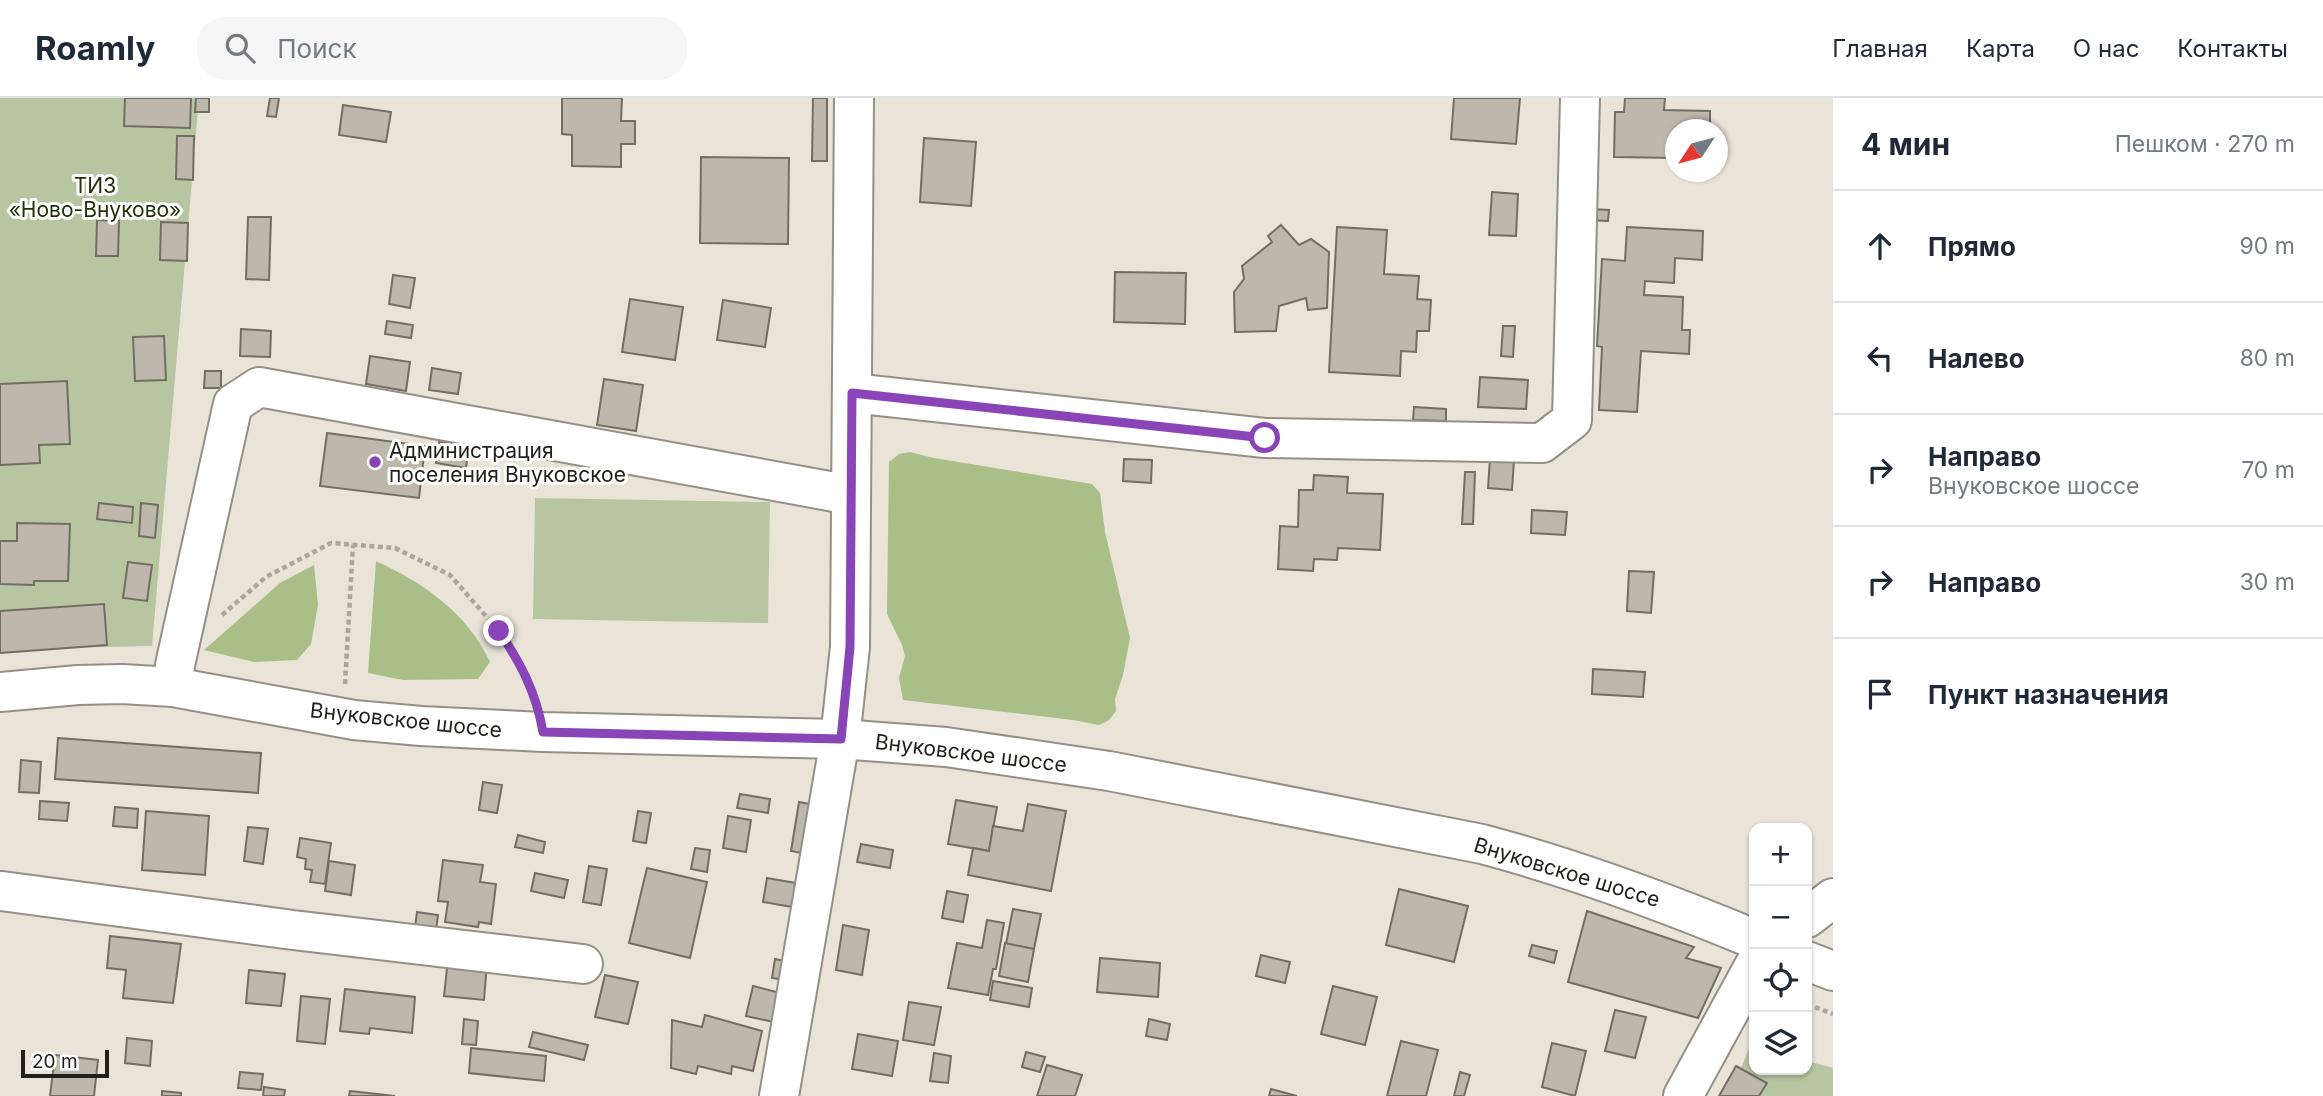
<!DOCTYPE html>
<html lang="ru">
<head>
<meta charset="utf-8">
<style>
  body { margin:0; font-family:Inter,sans-serif; background:#f6f6f7; color:#1f2937 }
  .controls { position:absolute; right:21px; bottom:21px; display:grid; overflow:hidden; border-radius:14px; box-shadow:0 2px 5px #0004 }
  .controls button { width:63px; height:63px; display:grid; place-items:center; padding:0; border:0; border-bottom:2px solid #e0e1e3; background:#fff; color:#1f2937; font:35px sans-serif }
  .compass { position:absolute; left:1665px; top:21px; width:63px; height:63px; border-radius:50%; background:#fff; box-shadow:0 2px 5px #0004; rotate:234deg }
  .scale { position:absolute; left:21px; bottom:18px; width:88px; box-sizing:border-box; padding-left:7px; border:4px solid #211f1b; border-top:0; font-size:19px; line-height:24px; white-space:nowrap; color:#211f1b; -webkit-text-stroke:5px #fff; paint-order:stroke }
  .stop { position:absolute; width:21px; height:21px; margin:-16px; border:5px solid #8944b7; border-radius:50%; background:#fff }
  .stop.end { background:#8944b7; border-color:#fff; box-shadow:0 2px 7px #0008 }
  .list { margin:0; padding:0; list-style:none }
  h2 { display:flex; justify-content:space-between; align-items:center; height:91px; margin:0; padding:0 28px; font-size:30px }
  h2 small { font-size:23px; font-weight:400; color:#747a83 }
  .list li { display:grid; grid-template-columns:46px 1fr auto; gap:21px; align-items:center; box-sizing:border-box; height:112px; padding:0 28px; border-top:2px solid #e0e1e3 }
  .list b { display:block; font-size:26px; white-space:nowrap }
  .list p { margin:0; font-size:23px; white-space:nowrap; color:#747a83 }
  .list em { font-size:23px; font-style:normal; color:#747a83 }
  .icon { flex:none; width:38px; height:38px; fill:none; stroke:currentColor; stroke-width:2; stroke-linecap:round; stroke-linejoin:round }
  .map { position:relative; flex:none; width:1833px; height:998px; overflow:hidden }
  header { display:flex; align-items:center; gap:42px; box-sizing:border-box; height:98px; padding:0 35px; background:#fff; border-bottom:2px solid #e0e1e3 }
  header strong { font-size:33px }
  nav { display:flex; gap:38px; margin-inline-start:auto; font-size:24px }
  .search { width:490px; height:63px; background:#f6f6f7; display:flex; align-items:center; gap:18px; box-sizing:border-box; padding:0 24px; border-radius:28px; color:#747a83; font-size:26px }
  main { display:flex }
  aside { flex:1; background:#fff }
  .map>svg:first-child { display:block }
  .green { fill:#b7c6a1 }
  .forest { fill:#a9bf87 }
  .building { fill:#bdb7ac; stroke:#736e64; stroke-width:2 }
  .lines { fill:none; stroke-linecap:round; stroke-linejoin:round }
  .minor-casing { stroke:#959085; stroke-width:42 }
  .major-casing { stroke:#959085; stroke-width:42 }
  .path { stroke:#aba69d; stroke-width:4.5; stroke-dasharray:5 3.5; stroke-linecap:butt }
  .minor { stroke:#fff; stroke-width:38 }
  .major { stroke:#fff; stroke-width:38 }
  .route { stroke:#8944b7; stroke-width:9 }
  .poi-dot { fill:#8944b7; stroke:#fff; stroke-width:2.5 }
  .labels { text-anchor:middle; dominant-baseline:central; stroke-width:6; stroke-linejoin:round; paint-order:stroke }
  .park-label { font-size:21px; fill:#243106; stroke:#fff }
  .poi-label { font-size:21px; fill:#211f1b; stroke:#fff; text-anchor:start }
  .street-label { font-size:21px; fill:#211f1b; stroke:#fff }
</style>
</head>
<body>
<header>
<strong>Roamly</strong>
<div class="search"><svg class="icon" aria-label="search" viewBox="0 0 24 24"><circle cx="10" cy="10" r="6"/><path d="M15 15l6 6"/></svg>Поиск</div>
<nav><a>Главная</a><a>Карта</a><a>О нас</a><a>Контакты</a></nav>
</header>
<main>
<div class="map">
<svg width="1833" height="998" viewBox="0 0 1833 998">
  <rect width="100%" height="100%" fill="#e9e3d8"/>
  <g class="green">
    <polygon points="0,0 199,0 152,548 0,551"/>
    <polygon points="535,400 770,404 768,525 533,521"/>
    <polygon points="1750,948 1754,949 1754,972 1807,972 1807,963 1833,970 1833,998 1730,998"/>
  </g>
  <g class="forest">
    <polygon points="910,354 934,360 1092,386 1100,395 1105,434 1130,540 1123,577 1115,601 1116,613 1109,622 1099,627 1073,622 903,602 899,580 905,558 902,547 887,516 889,364 899,356"/>
    <path d="M376,463C424,485 467,515 490,564L478,581L403,582L368,575Z"/>
    <polygon points="314,467 318,507 311,546 297,562 254,564 204,552 280,485"/>
  </g>
  <g class="building">
    <polygon points="125,0 191,0 190,30 124,28"/>
    <polygon points="196,0 209,0 209,14 195,14"/>
    <polygon points="270,0 279,0 276,19 267,18"/>
    <polygon points="562,0 622,0 621,23 635,23 635,46 621,46 621,69 572,68 572,37 562,36"/>
    <polygon points="813,0 827,0 827,63 812,63"/>
    <polygon points="1454,0 1520,0 1516,46 1451,41"/>
    <polygon points="1625,0 1665,0 1664,12 1710,13 1710,32 1675,32 1675,60 1614,59 1615,14 1624,14"/>
    <polygon points="343,7 391,14 386,44 339,37"/>
    <polygon points="177,38 194,38 193,82 176,81"/>
    <polygon points="924,40 976,44 971,108 920,104"/>
    <polygon points="701,59 789,60 788,146 700,145"/>
    <polygon points="1492,94 1518,96 1516,138 1489,137"/>
    <polygon points="1589,111 1609,112 1608,123 1588,122"/>
    <polygon points="248,119 271,119 269,182 246,181"/>
    <polygon points="97,122 119,123 118,158 96,158"/>
    <polygon points="161,124 188,125 187,163 160,162"/>
    <polygon points="1281,127 1299,147 1311,141 1329,154 1327,210 1308,212 1306,200 1279,208 1276,233 1235,234 1234,194 1244,181 1242,168 1272,144 1268,138"/>
    <polygon points="1337,129 1387,132 1384,176 1419,178 1417,201 1431,202 1429,233 1417,233 1416,254 1401,253 1400,278 1329,274"/>
    <polygon points="1627,129 1703,133 1702,162 1675,160 1674,185 1645,183 1644,197 1683,199 1682,232 1690,232 1689,256 1641,253 1637,314 1599,312 1602,249 1597,248 1602,161 1625,163"/>
    <polygon points="1115,174 1186,175 1185,226 1114,224"/>
    <polygon points="393,177 415,180 410,210 389,206"/>
    <polygon points="630,201 683,209 675,262 622,254"/>
    <polygon points="723,202 771,210 765,249 717,242"/>
    <polygon points="387,223 413,227 411,240 385,236"/>
    <polygon points="1503,228 1515,228 1513,259 1501,258"/>
    <polygon points="241,231 271,233 270,259 240,258"/>
    <polygon points="164,238 166,282 135,283 133,239"/>
    <polygon points="370,258 410,264 406,293 366,286"/>
    <polygon points="432,270 461,275 458,296 429,292"/>
    <polygon points="205,273 221,273 221,290 204,290"/>
    <polygon points="1480,279 1528,282 1526,311 1478,309"/>
    <polygon points="604,281 643,287 636,333 597,327"/>
    <polygon points="67,283 70,346 39,347 40,365 0,367 0,286"/>
    <polygon points="1414,309 1446,311 1446,323 1413,322"/>
    <polygon points="327,335 425,348 419,400 320,388"/>
    <polygon points="439,344 469,348 466,370 436,365"/>
    <polygon points="1490,360 1514,362 1512,392 1488,390"/>
    <polygon points="1124,361 1152,362 1151,385 1123,383"/>
    <polygon points="1465,374 1475,374 1473,426 1462,426"/>
    <polygon points="1314,377 1348,379 1347,395 1383,396 1380,452 1338,450 1337,462 1314,461 1313,473 1278,471 1280,428 1298,429 1299,392 1313,392"/>
    <polygon points="99,405 133,409 132,425 97,421"/>
    <polygon points="141,405 158,407 155,440 139,438"/>
    <polygon points="1532,412 1567,414 1565,437 1531,435"/>
    <polygon points="17,425 70,426 68,483 34,483 34,487 0,486 0,443 17,443"/>
    <polygon points="128,464 152,467 147,503 123,500"/>
    <polygon points="1629,473 1654,474 1651,515 1627,513"/>
    <polygon points="104,506 107,547 0,555 0,513"/>
    <polygon points="1593,571 1645,574 1643,599 1592,596"/>
    <polygon points="58,640 261,655 258,695 55,681"/>
    <polygon points="21,662 41,664 39,695 19,694"/>
    <polygon points="483,684 502,687 497,715 479,712"/>
    <polygon points="740,696 770,701 768,715 737,710"/>
    <polygon points="956,702 997,709 989,753 948,746"/>
    <polygon points="40,703 69,705 67,723 39,721"/>
    <polygon points="799,704 820,708 812,757 791,753"/>
    <polygon points="1028,706 1066,713 1051,793 968,777 973,750 989,753 993,728 1023,733"/>
    <polygon points="115,709 138,711 137,730 113,728"/>
    <polygon points="146,713 209,718 205,777 142,772"/>
    <polygon points="638,713 651,715 646,745 633,743"/>
    <polygon points="728,718 751,722 746,754 723,750"/>
    <polygon points="248,729 268,731 263,766 244,763"/>
    <polygon points="518,737 545,744 543,755 515,749"/>
    <polygon points="300,740 331,745 325,786 310,784 312,772 305,771 306,761 297,759"/>
    <polygon points="861,746 893,752 890,770 857,764"/>
    <polygon points="695,750 710,752 707,774 691,771"/>
    <polygon points="443,762 483,767 480,784 496,786 491,826 479,824 478,829 445,824 448,804 438,803"/>
    <polygon points="329,763 355,767 351,797 325,793"/>
    <polygon points="589,768 607,771 601,807 583,804"/>
    <polygon points="647,770 707,784 690,860 629,845"/>
    <polygon points="535,775 568,782 564,800 531,793"/>
    <polygon points="767,780 802,786 798,810 763,804"/>
    <polygon points="1399,791 1468,808 1454,864 1386,847"/>
    <polygon points="947,793 968,797 963,824 942,820"/>
    <polygon points="1013,811 1041,816 1034,851 1006,846"/>
    <polygon points="1587,813 1694,849 1686,860 1721,870 1698,920 1568,884"/>
    <polygon points="417,814 438,817 435,840 414,837"/>
    <polygon points="987,822 1004,825 996,871 993,871 988,897 948,890 957,845 982,850"/>
    <polygon points="843,827 869,832 862,877 836,872"/>
    <polygon points="110,838 181,846 173,905 123,900 126,872 107,870"/>
    <polygon points="1005,845 1034,851 1028,884 999,878"/>
    <polygon points="1532,847 1557,853 1554,865 1529,858"/>
    <polygon points="1261,857 1290,864 1285,885 1256,878"/>
    <polygon points="1100,860 1160,865 1158,899 1097,894"/>
    <polygon points="448,861 487,865 484,902 444,898"/>
    <polygon points="775,861 789,864 786,882 772,880"/>
    <polygon points="249,872 285,876 281,908 246,905"/>
    <polygon points="605,877 638,884 628,926 595,919"/>
    <polygon points="993,883 1032,890 1029,909 990,902"/>
    <polygon points="753,888 784,896 778,925 746,918"/>
    <polygon points="1333,888 1377,899 1365,947 1321,936"/>
    <polygon points="345,891 415,899 412,935 370,930 369,936 340,933"/>
    <polygon points="301,898 330,901 325,946 297,943"/>
    <polygon points="909,904 941,909 934,947 903,942"/>
    <polygon points="1615,912 1646,919 1635,960 1605,953"/>
    <polygon points="705,917 762,933 753,973 732,968 731,976 698,968 696,976 671,970 672,922 702,929"/>
    <polygon points="464,921 478,923 476,947 462,946"/>
    <polygon points="1149,921 1170,926 1167,942 1146,938"/>
    <polygon points="533,934 588,947 584,962 529,949"/>
    <polygon points="858,936 898,943 892,978 852,971"/>
    <polygon points="127,940 152,943 150,968 125,965"/>
    <polygon points="1401,943 1438,952 1426,998 1387,998"/>
    <polygon points="1552,945 1586,953 1575,998 1542,989"/>
    <polygon points="471,950 546,958 544,983 469,975"/>
    <polygon points="1026,954 1045,959 1040,974 1022,969"/>
    <polygon points="934,955 951,958 948,985 930,983"/>
    <polygon points="55,957 98,962 94,998 50,998"/>
    <polygon points="1047,967 1082,977 1075,998 1037,998"/>
    <polygon points="1736,968 1767,985 1759,998 1719,998"/>
    <polygon points="240,974 263,976 261,992 238,990"/>
    <polygon points="1460,974 1470,977 1464,998 1454,998"/>
    <polygon points="264,989 285,992 284,998 263,998"/>
    <polygon points="1271,991 1297,998 1269,998"/>
    <polygon points="162,993 181,995 181,998 162,998"/>
    <polygon points="350,993 395,998 349,998"/>
  </g>
  <g class="lines">
    <defs>
      <g id="minor">
        <polyline points="852,295 1265,340 1542,345 1572,322 1580,0"/>
        <polyline points="173,589 175,567 233,306 259,289 851,397"/>
        <polyline points="2,793 293,832 583,866"/>
        <polyline points="1807,820 1833,800"/>
        <polyline points="779,998 840,641 850,549 854,0"/>
        <polyline points="1683,998 1754,868"/>
      </g>
      <g id="major">
        <path d="M0,594L78,587L122,586L173,589L354,622L421,628L543,634L840,641L946,649L1109,673L1482,746C1576,771 1665,804 1754,841"/>
        <polyline points="1807,863 1833,873"/>
      </g>
    </defs>
    <use href="#minor" class="minor-casing"/>
    <use href="#major" class="major-casing"/>
    <g class="path">
      <polyline points="222,517 266,479 331,445 395,450 450,477 499,533 521,566 535,600"/>
      <polyline points="345,586 353,447"/>
      <polyline points="1807,906 1833,916"/>
    </g>
    <use href="#minor" class="minor"/>
    <use href="#major" class="major"/>
  </g>
  <g class="lines">
    <path class="route" d="M499,533C521,566 536,594 543,634L841,641L850,549L852,295L1265,340"/>
  </g>
  <circle class="poi-dot" cx="375" cy="364" r="7"/>
  <g class="labels">
    <g class="park-label">
      <text x="95" y="87">ТИЗ<tspan x="95" dy="24">«Ново-Внуково»</tspan></text>
    </g>
    <g class="poi-label">
      <text x="389" y="352">Администрация<tspan x="389" dy="24">поселения Внуковское</tspan></text>
    </g>
    <g class="street-label">
      <text transform="translate(406 622) rotate(6)">Внуковское шоссе</text>
      <text transform="translate(971 655) rotate(7)">Внуковское шоссе</text>
      <text transform="translate(1567 774) rotate(17)">Внуковское шоссе</text>
    </g>
  </g>
</svg>
<div class="controls">
<button>+</button>
<button>−</button>
<button><svg class="icon" aria-label="locate" viewBox="0 0 24 24"><circle cx="12" cy="12" r="6"/><path d="M12 2v4M12 18v4M2 12h4M18 12h4"/></svg></button>
<button><svg class="icon" aria-label="layers" viewBox="0 0 24 24"><path d="M12 4l9 5-9 5-9-5zM3 14l9 5 9-5"/></svg></button>
</div>
<svg class="compass" viewBox="-18 -18 36 36"><path d="M0-13l5 13h-10z" fill="#e53935"/><path d="M0 13l5-13h-10z" fill="#747a83"/></svg>
<div class="scale">20 m</div>
<div class="stop" style="left:1265px;top:340px"></div>
<div class="stop end" style="left:499px;top:533px"></div>
</div>
<aside>
<h2>4 мин<small>Пешком · 270 m</small></h2>
<ul class="list">
<li><svg class="icon" aria-label="ahead" viewBox="0 0 24 24"><path d="M12 20V5M6 11l6-6 6 6"/></svg><div><b>Прямо</b></div><em>90 m</em></li>
<li><svg class="icon" aria-label="left" viewBox="0 0 24 24"><path d="M17 20v-9H6M10 6l-5 5 5 5"/></svg><div><b>Налево</b></div><em>80 m</em></li>
<li><svg class="icon" aria-label="right" viewBox="0 0 24 24"><path d="M7 20v-9h11M14 6l5 5-5 5"/></svg><div><b>Направо</b><p>Внуковское шоссе</p></div><em>70 m</em></li>
<li><svg class="icon" aria-label="right" viewBox="0 0 24 24"><path d="M7 20v-9h11M14 6l5 5-5 5"/></svg><div><b>Направо</b></div><em>30 m</em></li>
<li><svg class="icon" aria-label="arrive" viewBox="0 0 24 24"><path d="M6 21V4h12l-3 4 3 4H6"/></svg><div><b>Пункт назначения</b></div></li>
</ul>
</aside>
</main>
</body>
</html>
